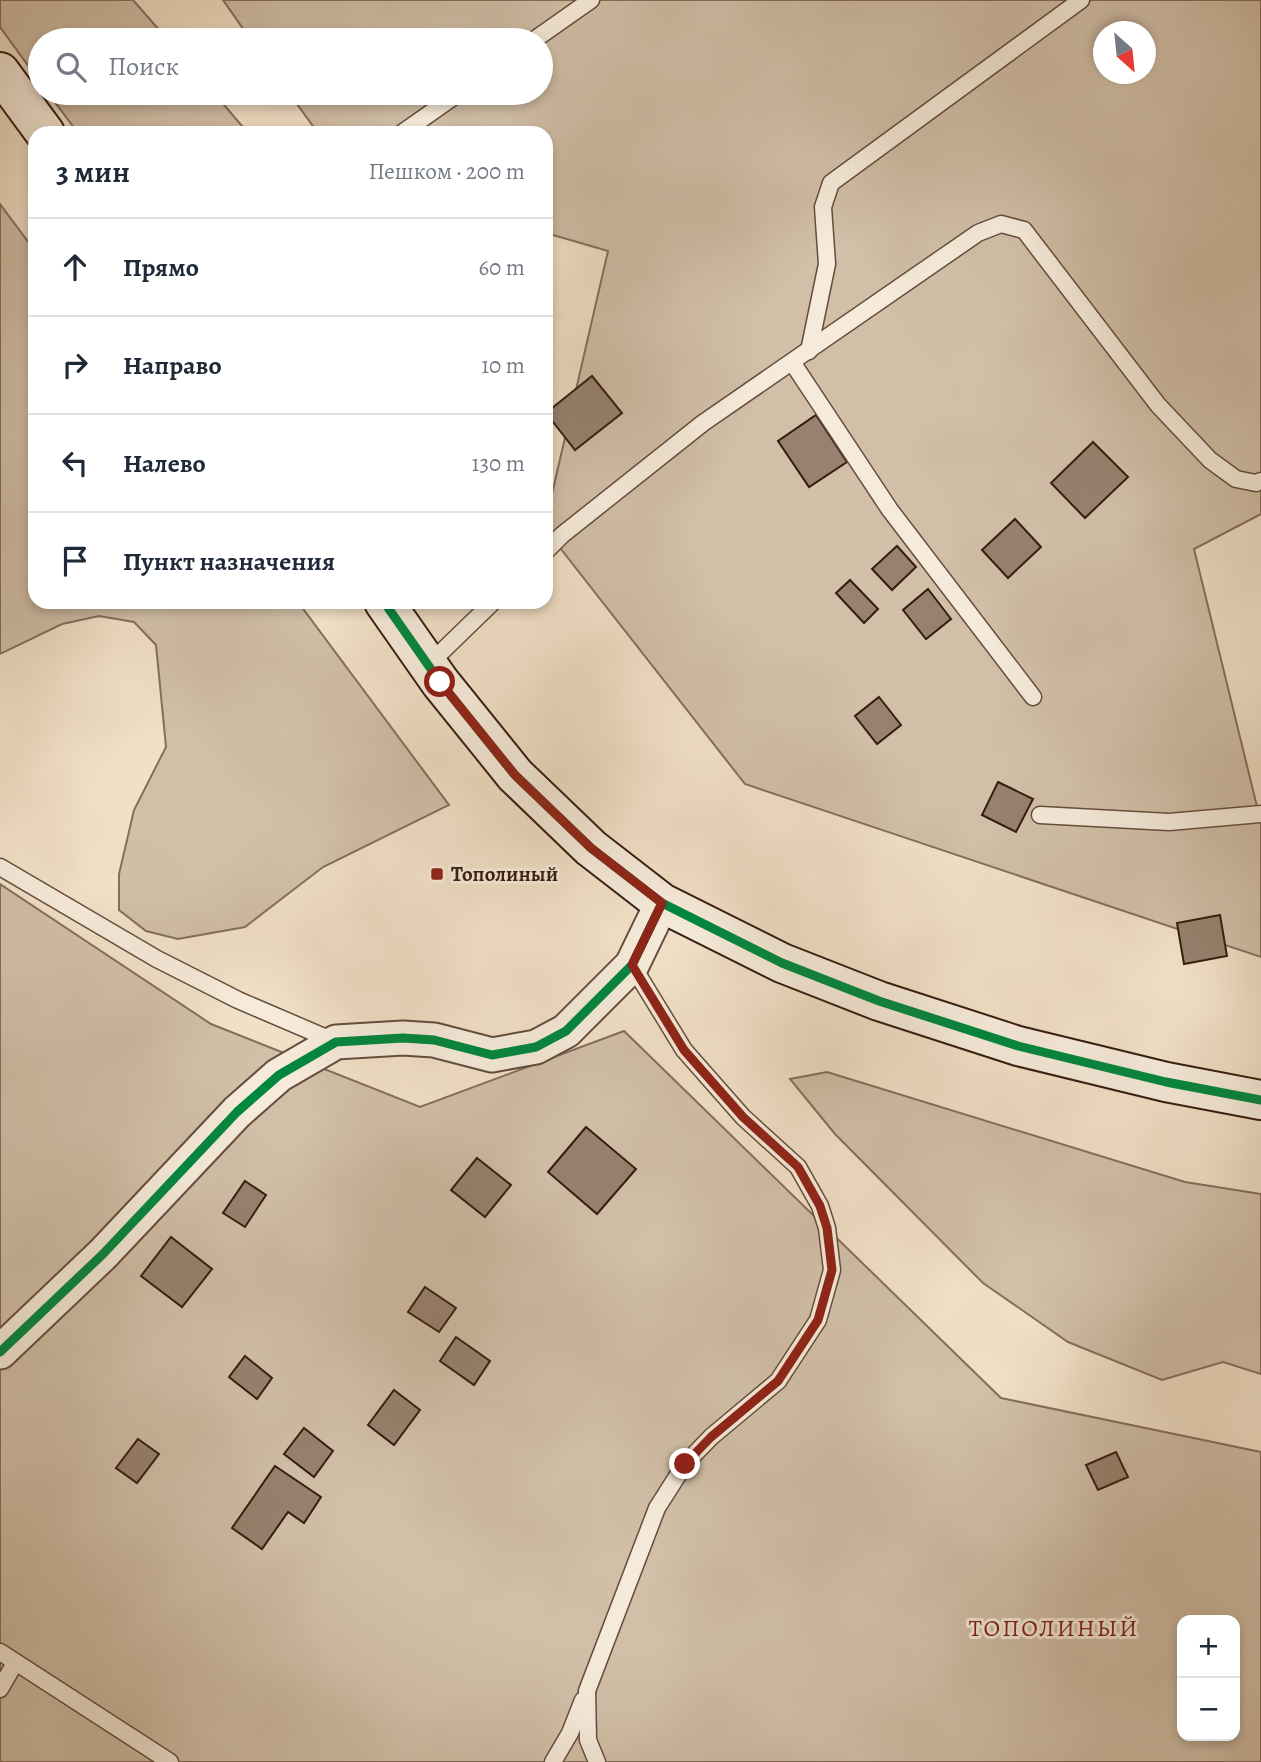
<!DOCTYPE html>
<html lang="ru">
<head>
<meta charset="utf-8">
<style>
  body { margin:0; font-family:Alegreya,serif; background:#f6f6f7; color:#1f2937 }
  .controls { position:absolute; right:21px; bottom:21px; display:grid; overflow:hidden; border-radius:14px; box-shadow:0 4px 10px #0003 }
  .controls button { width:63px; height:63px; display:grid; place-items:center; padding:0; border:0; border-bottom:2px solid #e0e1e3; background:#fff; color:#1f2937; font:35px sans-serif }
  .compass { position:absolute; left:1093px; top:21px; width:63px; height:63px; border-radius:50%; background:#fff; box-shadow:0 4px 10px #0003; rotate:153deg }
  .stop { position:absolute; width:21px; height:21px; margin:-16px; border:5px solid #8f2418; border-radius:50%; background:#fff }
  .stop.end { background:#8f2418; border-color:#fff; box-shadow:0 2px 7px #0008 }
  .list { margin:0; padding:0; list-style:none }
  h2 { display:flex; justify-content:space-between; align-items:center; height:91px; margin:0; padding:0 28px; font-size:30px }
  h2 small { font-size:23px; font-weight:400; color:#747a83 }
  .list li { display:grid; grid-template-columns:46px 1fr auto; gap:21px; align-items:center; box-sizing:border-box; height:98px; padding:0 28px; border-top:2px solid #e0e1e3 }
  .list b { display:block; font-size:26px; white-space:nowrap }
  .list em { font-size:23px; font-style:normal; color:#747a83 }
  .icon { flex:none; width:38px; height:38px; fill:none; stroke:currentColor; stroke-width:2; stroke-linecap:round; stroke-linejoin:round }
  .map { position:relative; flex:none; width:1261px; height:1762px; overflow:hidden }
  .search { position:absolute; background:#fff; box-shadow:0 4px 10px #0003; left:28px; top:28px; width:525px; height:77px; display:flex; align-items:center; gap:18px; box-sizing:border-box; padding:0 24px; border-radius:38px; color:#747a83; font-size:26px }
  .panel { position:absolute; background:#fff; box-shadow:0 4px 10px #0003; left:28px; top:126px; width:525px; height:483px; border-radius:21px }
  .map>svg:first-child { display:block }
  .green { fill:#d1bfa8; stroke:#846e5c; stroke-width:2; fill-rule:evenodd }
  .building { fill:#97826f; stroke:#361c0f; stroke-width:2 }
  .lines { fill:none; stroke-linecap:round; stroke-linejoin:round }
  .lane-casing { stroke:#654d3d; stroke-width:19 }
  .street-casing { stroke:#654d3d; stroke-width:37 }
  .secondary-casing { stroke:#361c0f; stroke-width:42 }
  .lane { stroke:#f6ebdb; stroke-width:16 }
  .street { stroke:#f6ebdb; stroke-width:33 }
  .secondary { stroke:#f6ebdb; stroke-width:38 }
  .cycleway-casing { stroke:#f6ebdb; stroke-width:13 }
  .cycleway { stroke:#00873e; stroke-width:9 }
  .route { stroke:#8f2418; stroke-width:9 }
  .poi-dot { fill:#8f2418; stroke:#f6ebdb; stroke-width:2.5 }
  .labels { text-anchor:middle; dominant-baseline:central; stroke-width:6; stroke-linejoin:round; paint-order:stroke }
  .poi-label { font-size:21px; font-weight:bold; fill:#361c0f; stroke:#f6ebdb; text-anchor:start }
  .quarter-label { font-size:24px; letter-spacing:2px; fill:#7a1f14; stroke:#f6ebdb }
</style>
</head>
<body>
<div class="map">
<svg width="1261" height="1762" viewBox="0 0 1261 1762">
  <rect width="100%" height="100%" fill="#f1e0c7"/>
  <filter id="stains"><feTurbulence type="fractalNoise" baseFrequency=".00286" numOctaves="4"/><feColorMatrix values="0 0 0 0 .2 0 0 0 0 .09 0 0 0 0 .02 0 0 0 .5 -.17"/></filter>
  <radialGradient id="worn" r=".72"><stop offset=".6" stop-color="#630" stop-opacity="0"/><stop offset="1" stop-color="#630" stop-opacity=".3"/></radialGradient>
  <g class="green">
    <polygon points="0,0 133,0 168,40 40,40 40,82 0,27"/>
    <path d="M223,0H1261V514L1194,549L1261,823V957L745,784L546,530V520L608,251L546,233V133H318L289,93H541V40H251ZM1104,32H1146V74H1104Z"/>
    <polygon points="48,93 214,93 248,133 78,133"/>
    <polygon points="0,204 35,251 35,602 298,602 449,805 323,867 245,927 178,939 146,931 119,910 119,874 134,810 166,747 156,645 134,622 99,616 62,624 0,654"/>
    <path d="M0,884L211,1024L420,1107L624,1031L1001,1398L1261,1452V1762H0ZM1182,1620H1235V1736H1182Z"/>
    <polygon points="827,1072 1185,1182 1261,1194 1261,1374 1223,1362 1162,1380 1068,1342 983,1283 835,1134 790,1079"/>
  </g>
  <g class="building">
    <polygon points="592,376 622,413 575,450 546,413"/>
    <polygon points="816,415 847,462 809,487 778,441"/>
    <polygon points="1093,442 1128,477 1085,518 1051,483"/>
    <polygon points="1015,519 1041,547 1008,578 982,550"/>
    <polygon points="897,546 916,567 892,590 872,569"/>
    <polygon points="850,580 878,609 864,623 836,593"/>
    <polygon points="928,589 951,619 926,639 903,610"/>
    <polygon points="879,697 901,725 877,744 855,716"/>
    <polygon points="998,782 1033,799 1016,832 982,815"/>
    <polygon points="1220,915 1227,956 1184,964 1177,923"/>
    <polygon points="586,1127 636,1169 597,1214 548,1172"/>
    <polygon points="477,1158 511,1185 485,1217 451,1190"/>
    <polygon points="245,1181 266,1195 245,1227 223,1213"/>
    <polygon points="171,1237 212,1269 182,1307 141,1276"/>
    <polygon points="425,1287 456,1308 439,1332 408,1312"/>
    <polygon points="456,1337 490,1361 474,1385 440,1361"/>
    <polygon points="245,1356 272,1378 257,1399 229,1377"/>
    <polygon points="394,1390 420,1410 394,1445 368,1425"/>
    <polygon points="304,1428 333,1451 314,1477 284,1454"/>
    <polygon points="138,1439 159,1454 137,1483 116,1468"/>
    <polygon points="1116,1452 1128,1477 1098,1490 1086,1465"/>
    <polygon points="275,1466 321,1497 304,1523 288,1512 262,1549 232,1528"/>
  </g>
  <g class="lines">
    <defs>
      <g id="lane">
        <polyline points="534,40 591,0"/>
        <polyline points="402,133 459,93"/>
        <polyline points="809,351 827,264 823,207 831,183 1081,0"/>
        <polyline points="792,362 890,510 1033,697"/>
        <polyline points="546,551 562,535 703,423 978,233 1001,224 1024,230 1158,405 1210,460 1236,479 1256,483 1261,481"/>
        <polyline points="428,665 493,602"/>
        <polyline points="1040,815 1169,822 1261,814"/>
        <polyline points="0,867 157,959 238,1000 336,1042"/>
        <polyline points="0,1652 170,1762"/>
        <polyline points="0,1689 15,1663"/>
        <polyline points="553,1762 570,1733 583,1700"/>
        <polyline points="597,1762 588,1740 587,1691 657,1508 685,1464 711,1437 778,1381 818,1320 832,1270 827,1228 820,1206 798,1167 743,1117 684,1050 632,965"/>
      </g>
      <polyline id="street" points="0,1352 103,1254 237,1112 279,1075 336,1042 403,1038 434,1040 492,1055 536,1047 566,1031 632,965 662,903"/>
      <g id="secondary">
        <polyline points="0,72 45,133"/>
        <polyline points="384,602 440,682 515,775 591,848 662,903 782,963 879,1001 1018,1046 1166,1082 1261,1100"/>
      </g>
    </defs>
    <use href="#lane" class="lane-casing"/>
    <use href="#street" class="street-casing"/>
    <use href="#secondary" class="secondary-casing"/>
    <use href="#lane" class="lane"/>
    <use href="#street" class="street"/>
    <use href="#secondary" class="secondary"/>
    <defs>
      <g id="cycleway">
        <polyline points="384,602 440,682 515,775 591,848 662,903 782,963 879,1001 1018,1046 1166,1082 1261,1100"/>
        <polyline points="0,1352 103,1254 237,1112 279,1075 336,1042 403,1038 434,1040 492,1055 536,1047 566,1031 632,965 662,903"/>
      </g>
    </defs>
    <use href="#cycleway" class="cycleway-casing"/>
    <use href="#cycleway" class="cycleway"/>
  </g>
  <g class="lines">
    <polyline class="route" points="440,682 515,775 591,848 662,903 632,965 684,1050 743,1117 798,1167 820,1206 827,1228 832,1270 818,1320 778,1381 711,1437 685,1464"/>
  </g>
  <rect class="poi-dot" x="430" y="867" width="14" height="14" rx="3.5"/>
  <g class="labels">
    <g class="poi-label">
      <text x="451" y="874">Тополиный</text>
    </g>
    <g class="quarter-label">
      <text x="1054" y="1628">ТОПОЛИНЫЙ</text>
    </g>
  </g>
  <rect width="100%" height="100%" filter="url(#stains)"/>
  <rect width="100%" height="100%" fill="url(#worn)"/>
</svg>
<div class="controls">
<button>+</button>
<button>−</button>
</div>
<svg class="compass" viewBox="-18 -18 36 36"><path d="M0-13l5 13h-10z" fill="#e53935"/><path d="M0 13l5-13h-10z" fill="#747a83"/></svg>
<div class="stop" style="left:440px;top:682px"></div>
<div class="stop end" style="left:685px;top:1464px"></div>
<div class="search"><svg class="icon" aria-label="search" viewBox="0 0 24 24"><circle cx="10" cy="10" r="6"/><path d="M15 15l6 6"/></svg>Поиск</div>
<section class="panel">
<h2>3 мин<small>Пешком · 200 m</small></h2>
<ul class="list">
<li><svg class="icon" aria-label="ahead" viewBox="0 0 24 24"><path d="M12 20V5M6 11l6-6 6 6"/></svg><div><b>Прямо</b></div><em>60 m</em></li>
<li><svg class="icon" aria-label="right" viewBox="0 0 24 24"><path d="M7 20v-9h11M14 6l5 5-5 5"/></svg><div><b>Направо</b></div><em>10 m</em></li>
<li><svg class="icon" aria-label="left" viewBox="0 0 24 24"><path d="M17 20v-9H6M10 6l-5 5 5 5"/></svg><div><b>Налево</b></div><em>130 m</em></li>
<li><svg class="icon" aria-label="arrive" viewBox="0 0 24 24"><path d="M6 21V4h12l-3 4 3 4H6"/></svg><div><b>Пункт назначения</b></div></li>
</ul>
</section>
</div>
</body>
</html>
